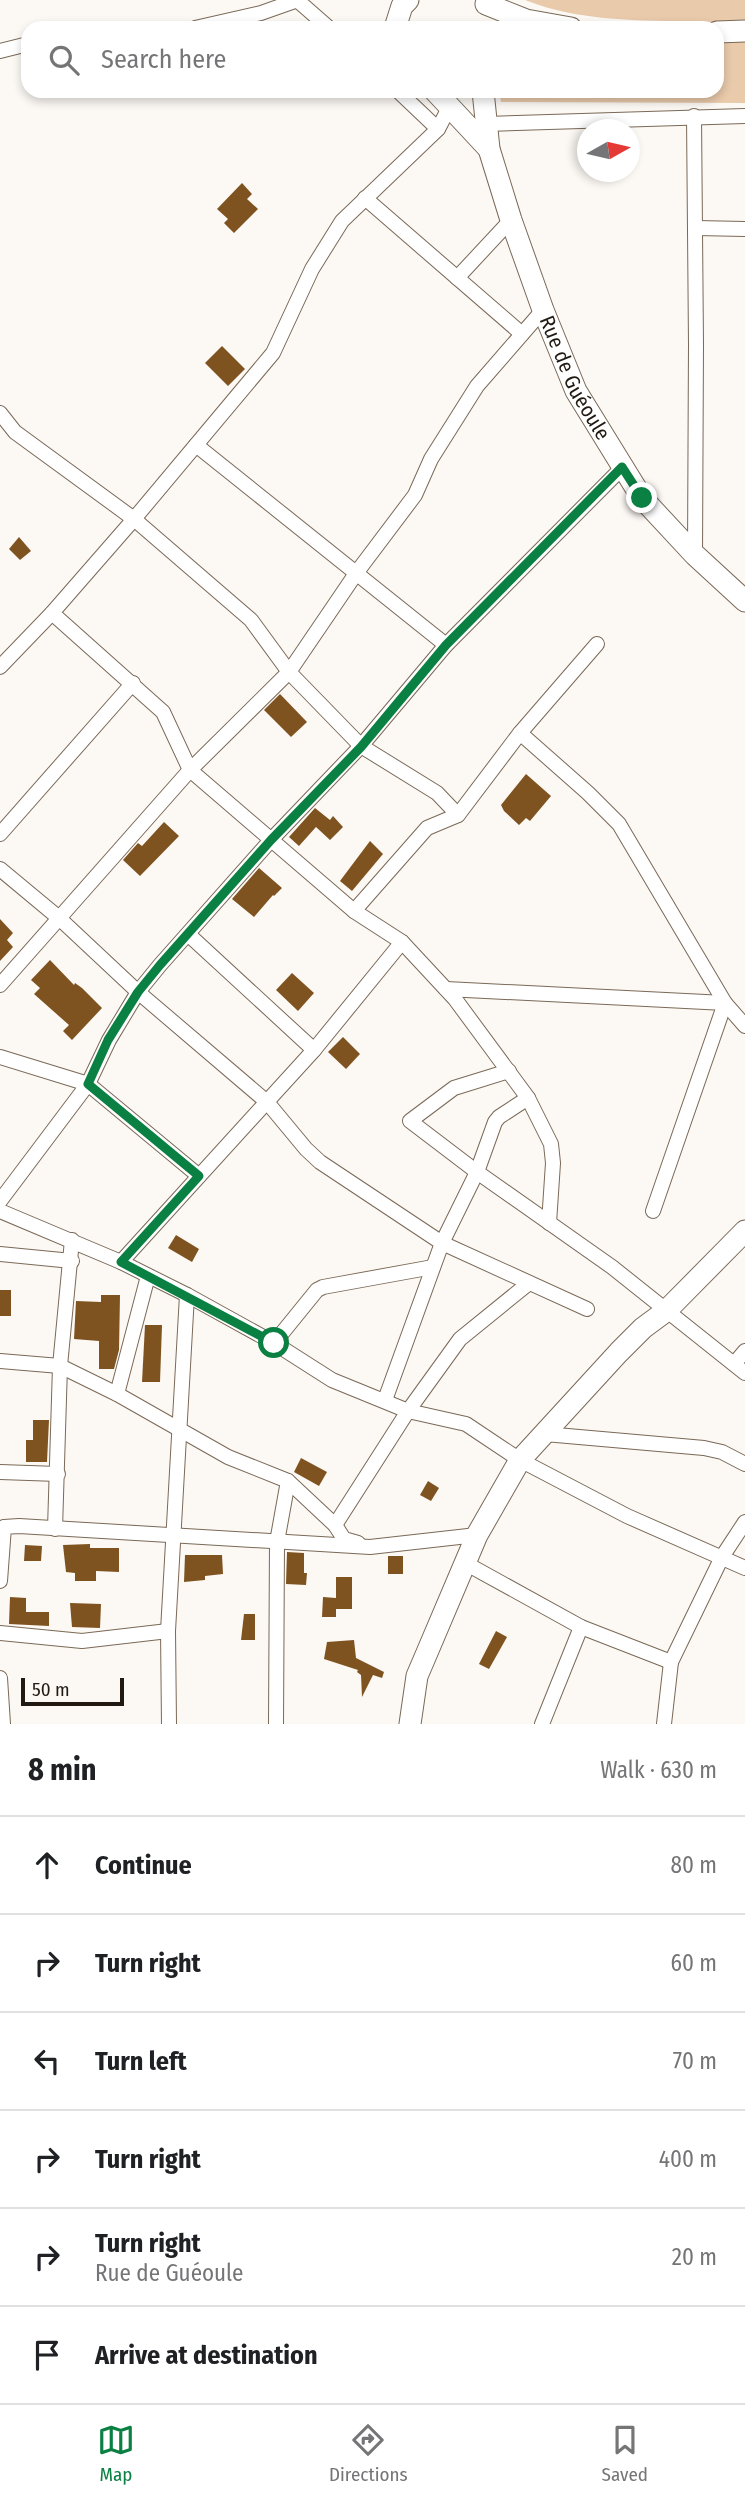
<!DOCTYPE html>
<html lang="en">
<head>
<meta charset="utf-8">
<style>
  body { margin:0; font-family:"Fira Sans Condensed",sans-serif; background:#f2f2f2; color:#202124 }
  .compass { position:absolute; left:577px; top:119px; width:63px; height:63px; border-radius:50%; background:#fff; box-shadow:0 4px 10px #0003; rotate:82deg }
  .scale { position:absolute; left:21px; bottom:18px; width:103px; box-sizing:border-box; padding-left:7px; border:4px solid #211a13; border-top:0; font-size:19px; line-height:24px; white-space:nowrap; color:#211a13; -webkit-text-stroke:5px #fcf8f4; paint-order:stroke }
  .stop { position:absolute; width:21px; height:21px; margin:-16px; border:5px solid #0b8043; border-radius:50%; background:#fff }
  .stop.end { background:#0b8043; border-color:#fff; box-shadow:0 2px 7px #0008 }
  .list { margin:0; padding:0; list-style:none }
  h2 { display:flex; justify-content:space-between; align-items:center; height:91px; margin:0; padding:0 28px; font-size:30px }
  h2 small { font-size:23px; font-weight:400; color:#757577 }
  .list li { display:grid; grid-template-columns:46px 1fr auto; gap:21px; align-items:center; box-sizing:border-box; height:98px; padding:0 28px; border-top:2px solid #e0e0e0 }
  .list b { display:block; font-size:26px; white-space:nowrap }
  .list p { margin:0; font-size:23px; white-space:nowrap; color:#757577 }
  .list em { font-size:23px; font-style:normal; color:#757577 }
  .icon { flex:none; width:38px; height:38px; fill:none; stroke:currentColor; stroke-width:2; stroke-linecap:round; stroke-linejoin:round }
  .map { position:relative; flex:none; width:745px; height:1724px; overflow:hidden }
  .search { position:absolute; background:#fff; box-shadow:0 4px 10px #0003; left:21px; right:21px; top:21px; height:77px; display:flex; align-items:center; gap:18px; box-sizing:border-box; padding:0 24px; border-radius:21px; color:#757577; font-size:26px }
  .sheet { height:679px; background:#fff }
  nav { display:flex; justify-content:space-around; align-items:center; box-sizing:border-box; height:98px; border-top:2px solid #e0e0e0; background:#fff; font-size:19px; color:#757577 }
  nav a { display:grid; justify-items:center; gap:4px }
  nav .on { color:#0b8043 }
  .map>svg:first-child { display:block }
  .green { fill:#e9caab }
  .building { fill:#7f531f }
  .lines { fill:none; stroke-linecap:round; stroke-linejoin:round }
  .street-casing { stroke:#7a6957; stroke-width:16 }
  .secondary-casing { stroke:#7a6957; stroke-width:23 }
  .street { stroke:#fff; stroke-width:14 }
  .secondary { stroke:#fff; stroke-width:21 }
  .route { stroke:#0b8043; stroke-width:9 }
  .labels { text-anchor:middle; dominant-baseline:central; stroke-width:7; stroke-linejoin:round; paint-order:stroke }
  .street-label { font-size:21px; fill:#211a13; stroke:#fcf8f4 }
</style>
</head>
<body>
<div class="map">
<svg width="745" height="1724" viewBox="0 0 745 1724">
  <rect width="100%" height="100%" fill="#fcf8f4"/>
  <path class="green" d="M525,0H745V103L501,102L499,91H717V28H698V22C640,20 580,22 525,0Z"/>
  <g class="building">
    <polygon points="242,183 252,194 247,199 258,209 234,233 224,223 228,219 217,209"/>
    <polygon points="222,346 245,369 228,386 205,363"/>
    <polygon points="19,537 31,551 20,560 9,549"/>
    <polygon points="280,694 307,722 291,737 264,710"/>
    <polygon points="526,774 551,796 530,821 526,818 519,825 504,811 501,805"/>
    <polygon points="315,808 330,820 333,816 343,827 330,840 316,827 299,846 289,837"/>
    <polygon points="164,822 179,836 140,876 123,860 138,843 142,846"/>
    <polygon points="370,841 383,854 352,891 340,881"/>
    <polygon points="259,868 282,888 274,896 273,895 254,917 232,899"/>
    <polygon points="0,919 13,933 7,940 13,947 0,961"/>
    <polygon points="50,960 74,985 75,983 82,988 102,1008 72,1040 63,1031 69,1025 34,994 40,988 31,980"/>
    <polygon points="292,973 314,993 298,1011 276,990"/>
    <polygon points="343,1037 360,1054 346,1069 328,1052"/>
    <polygon points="176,1235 199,1249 192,1262 168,1248"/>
    <rect x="0" y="1290" width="11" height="26"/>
    <polygon points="101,1295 120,1295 119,1350 114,1369 99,1369 99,1341 74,1339 76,1301 101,1302"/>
    <polygon points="145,1325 162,1325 160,1382 142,1382"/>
    <polygon points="33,1420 49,1420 47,1462 26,1462 26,1440 33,1440"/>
    <polygon points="301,1458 327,1472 319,1486 294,1472"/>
    <polygon points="428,1481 439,1488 431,1501 420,1495"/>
    <polygon points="90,1544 90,1548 119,1548 119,1572 96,1571 96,1581 75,1581 75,1573 66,1572 63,1545"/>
    <polygon points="25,1545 42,1546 41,1561 24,1561"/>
    <polygon points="287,1552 304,1553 304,1573 307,1573 306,1585 286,1584"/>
    <polygon points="185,1555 222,1555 223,1574 205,1576 205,1580 184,1582"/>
    <rect x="388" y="1556" width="15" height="18"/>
    <polygon points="336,1577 352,1577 352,1609 336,1609 336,1617 322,1617 323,1597 336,1598"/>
    <polygon points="10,1597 26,1598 26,1612 49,1612 49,1626 9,1624"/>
    <polygon points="70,1603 101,1604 100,1628 72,1627"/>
    <polygon points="244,1614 255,1614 255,1640 241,1640"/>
    <polygon points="496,1631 507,1637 489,1669 479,1664"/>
    <polygon points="354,1640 356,1658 384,1672 382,1678 373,1675 362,1697 361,1675 357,1672 358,1670 324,1659 327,1642"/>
  </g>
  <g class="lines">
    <defs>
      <g id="street">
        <polyline points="297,0 329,28"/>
        <polyline points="195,28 261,13 298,0"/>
        <polyline points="0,51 28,44"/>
        <polyline points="398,91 438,129"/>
        <polyline points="694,116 696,344 695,555"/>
        <polyline points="486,124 745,116"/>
        <polyline points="365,198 522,334"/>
        <polyline points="696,228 745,229"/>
        <polyline points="457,278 511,220"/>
        <polyline points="0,413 15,432 134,519 251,620 289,672 361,746 437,793 458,815"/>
        <polyline points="196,445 446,645"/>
        <polyline points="52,613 163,712 190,770 354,911 402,942 455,999 528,1098 551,1144 553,1163 549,1223"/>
        <polyline points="0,667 52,613 134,519 273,353 312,269 342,221 438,129 450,106"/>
        <polyline points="520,733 588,793 619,824 725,1003 653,1211"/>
        <polyline points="0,834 133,683"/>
        <polyline points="0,869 59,918 138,992 267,1102 306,1149 320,1162 442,1243 587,1309"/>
        <polyline points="354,911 427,828 458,815 520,733 597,644"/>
        <polyline points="189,935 314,1050"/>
        <polyline points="0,985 190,770 289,672 357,572 415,495 431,459 477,386 543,310"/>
        <polyline points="446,989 725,1003 745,1026"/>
        <polyline points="0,1057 88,1084 199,1176"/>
        <polyline points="509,1071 454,1088 410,1121 477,1172 612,1267 745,1373"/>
        <polyline points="0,1201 88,1084 109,1040 138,992 160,965 271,840 361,746 446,645 622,468"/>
        <polyline points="0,1211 121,1262 187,1295 274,1343 332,1380 408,1411 466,1424 520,1460 627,1516 745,1568"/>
        <polyline points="0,1254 72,1261"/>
        <polyline points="121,1262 314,1050 402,942"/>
        <polyline points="274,1343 317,1290 323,1287 433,1267"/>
        <polyline points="0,1361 60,1366 117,1394 228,1457 288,1481 335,1525 344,1539 358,1543"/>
        <polyline points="734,1364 745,1351"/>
        <polyline points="117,1394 148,1276"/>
        <polyline points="385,1400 442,1243 477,1172 495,1122 499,1117 528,1098"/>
        <polyline points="545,1434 704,1448 722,1452 745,1464"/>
        <polyline points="0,1472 58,1474"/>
        <polyline points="335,1525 408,1411 460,1339 529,1283"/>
        <polyline points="55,1529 60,1366 72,1240"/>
        <polyline points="465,1563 581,1627 671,1662"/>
        <polyline points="0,1581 4,1527 19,1526 370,1547 477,1535"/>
        <polyline points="0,1633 82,1641 168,1631"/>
        <polyline points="0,1678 3,1724"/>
        <polyline points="169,1724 168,1631 187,1295"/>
        <polyline points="276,1724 277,1542 288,1481"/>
        <polyline points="542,1724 581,1627"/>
        <polyline points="664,1724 671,1662 722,1557 745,1522"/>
      </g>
      <g id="secondary">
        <polyline points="486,4 526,20 571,28"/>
        <polyline points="395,28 402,6 408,0"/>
        <polyline points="717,32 745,31"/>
        <polyline points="435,91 489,149"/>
        <path id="s1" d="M483,91L489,149L511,220L543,310L576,391L642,498L695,555L745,601"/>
        <polyline points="410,1724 417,1676 426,1655 477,1535 520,1460 619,1352 643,1328 666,1311 745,1231"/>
      </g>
    </defs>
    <use href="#street" class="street-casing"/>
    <use href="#secondary" class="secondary-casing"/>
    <use href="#street" class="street"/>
    <use href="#secondary" class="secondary"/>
  </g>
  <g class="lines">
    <polyline class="route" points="274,1343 121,1262 199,1176 88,1084 108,1040 138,992 160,965 271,840 361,747 446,645 622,467 642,498"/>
  </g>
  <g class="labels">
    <g class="street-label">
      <text stroke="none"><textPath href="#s1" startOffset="303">Rue de Guéoule</textPath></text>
    </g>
  </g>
</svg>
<svg class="compass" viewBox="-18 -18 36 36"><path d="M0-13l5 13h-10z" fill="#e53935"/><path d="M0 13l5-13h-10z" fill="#757577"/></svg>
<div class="scale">50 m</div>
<div class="stop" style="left:274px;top:1343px"></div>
<div class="stop end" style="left:642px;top:498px"></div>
<div class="search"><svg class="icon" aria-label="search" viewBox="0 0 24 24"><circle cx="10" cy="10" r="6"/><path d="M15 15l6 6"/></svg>Search here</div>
</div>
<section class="sheet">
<h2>8 min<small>Walk · 630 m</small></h2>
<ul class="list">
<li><svg class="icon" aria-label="ahead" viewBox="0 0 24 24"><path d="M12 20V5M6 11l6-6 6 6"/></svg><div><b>Continue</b></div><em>80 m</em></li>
<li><svg class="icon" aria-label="right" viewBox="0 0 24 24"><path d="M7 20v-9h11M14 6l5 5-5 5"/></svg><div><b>Turn right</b></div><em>60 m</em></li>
<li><svg class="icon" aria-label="left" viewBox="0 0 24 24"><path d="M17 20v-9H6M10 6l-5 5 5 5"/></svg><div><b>Turn left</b></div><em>70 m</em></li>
<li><svg class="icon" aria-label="right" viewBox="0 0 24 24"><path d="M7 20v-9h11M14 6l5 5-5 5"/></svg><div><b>Turn right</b></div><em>400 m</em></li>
<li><svg class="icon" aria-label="right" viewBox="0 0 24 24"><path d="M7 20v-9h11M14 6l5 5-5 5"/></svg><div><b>Turn right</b><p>Rue de Guéoule</p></div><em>20 m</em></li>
<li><svg class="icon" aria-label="arrive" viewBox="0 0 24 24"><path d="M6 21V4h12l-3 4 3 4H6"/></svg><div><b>Arrive at destination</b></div></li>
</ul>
</section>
<nav>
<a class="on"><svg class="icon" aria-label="map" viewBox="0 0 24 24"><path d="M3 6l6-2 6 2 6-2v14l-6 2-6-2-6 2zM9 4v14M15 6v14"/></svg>Map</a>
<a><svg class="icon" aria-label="directions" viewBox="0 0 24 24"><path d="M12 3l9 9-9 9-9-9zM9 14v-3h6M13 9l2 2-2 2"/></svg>Directions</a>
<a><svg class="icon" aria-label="saved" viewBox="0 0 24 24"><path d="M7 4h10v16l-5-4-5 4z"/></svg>Saved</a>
</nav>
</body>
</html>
